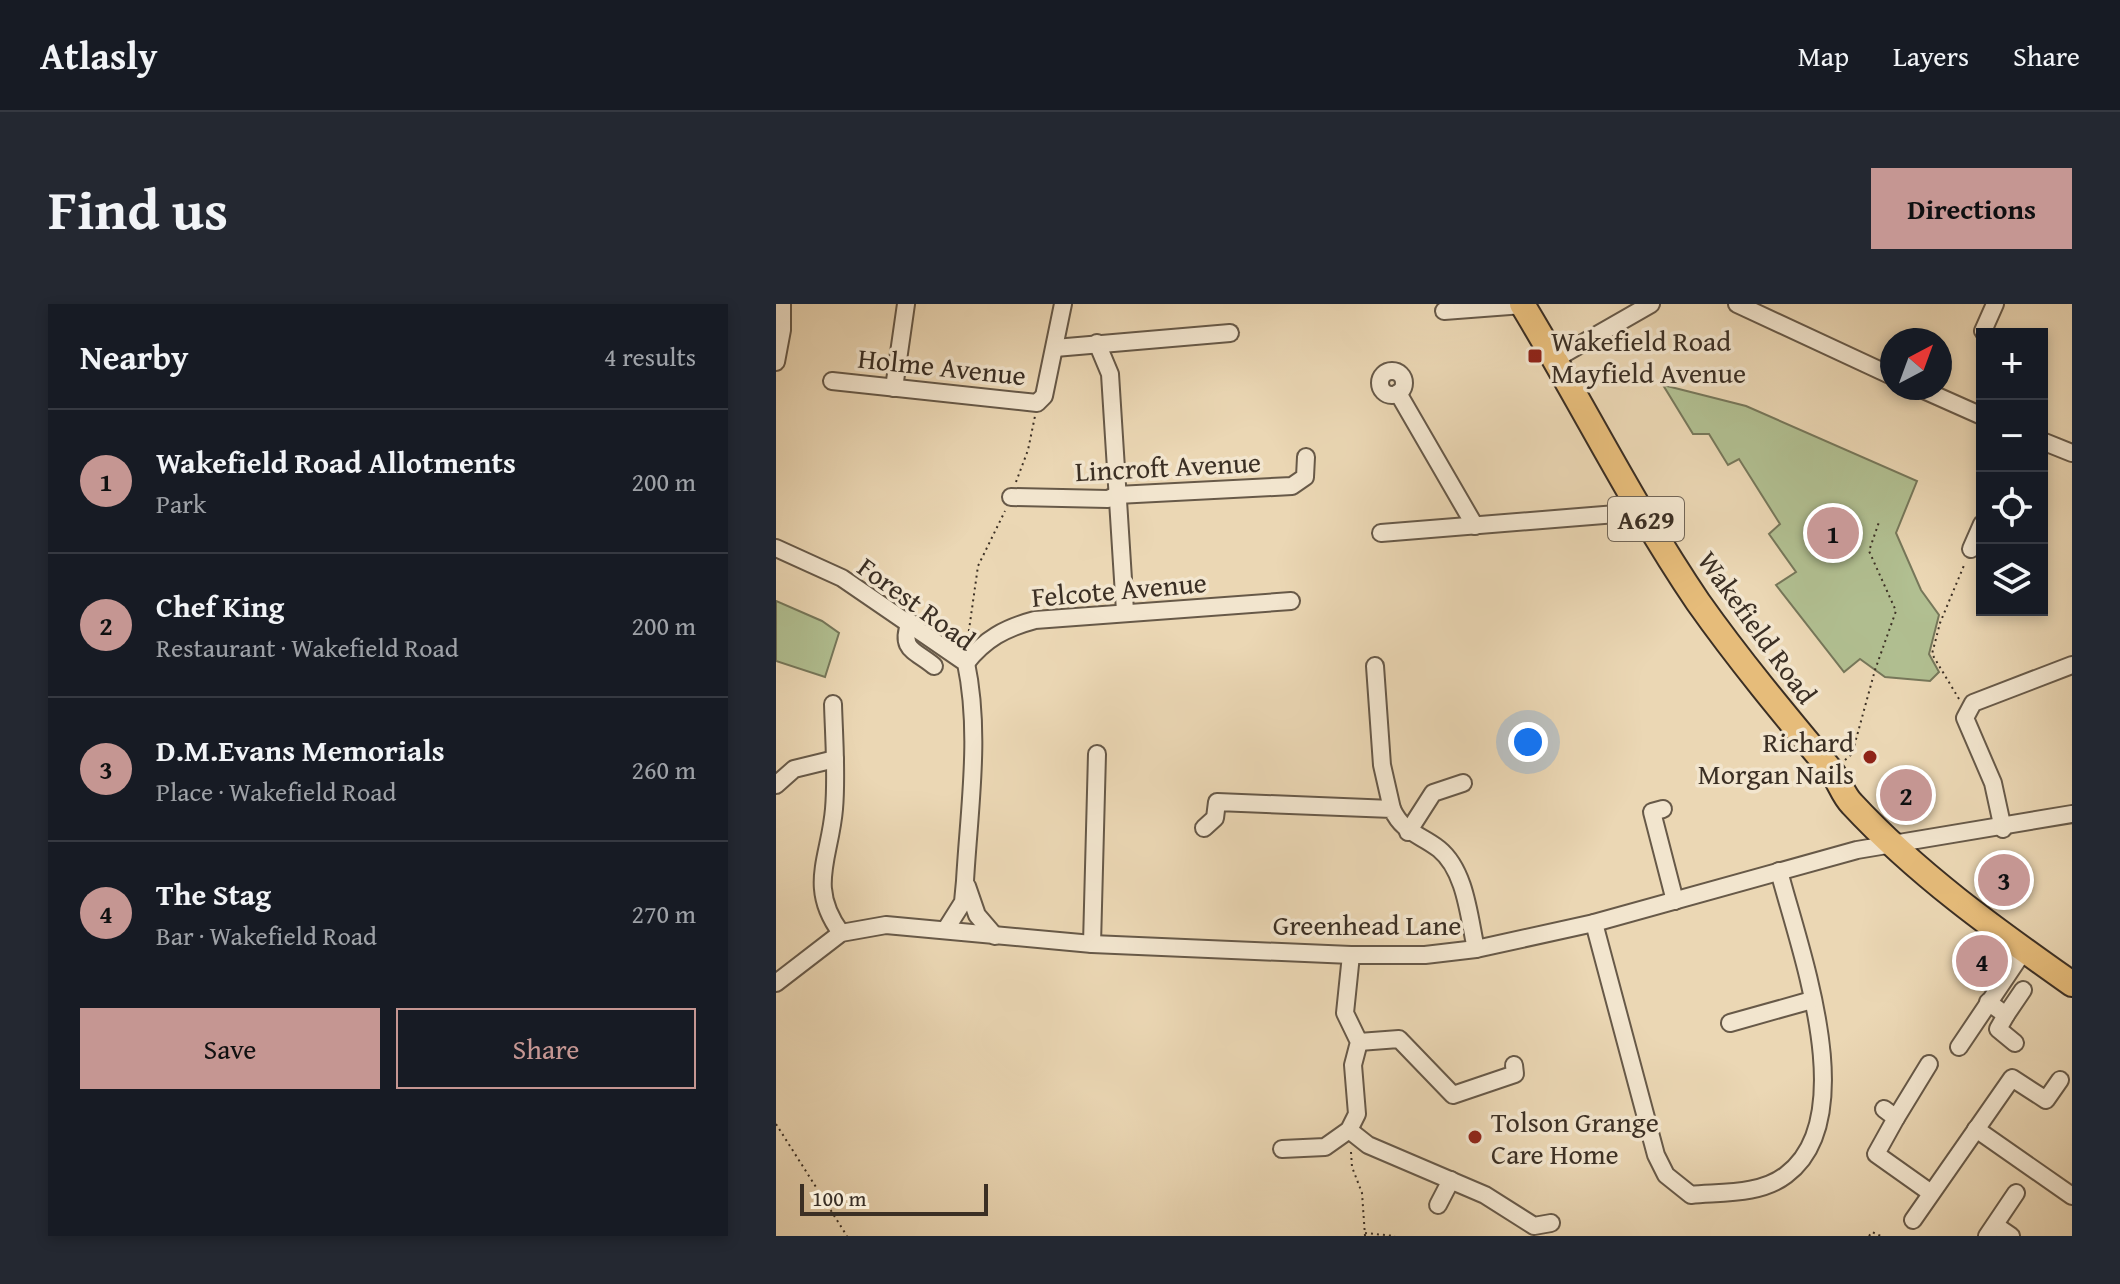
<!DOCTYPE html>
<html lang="en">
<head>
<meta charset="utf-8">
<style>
  body { margin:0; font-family:"Gentium Book Plus",serif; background:#242831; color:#f1f3f6 }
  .controls { position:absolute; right:24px; top:24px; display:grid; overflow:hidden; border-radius:0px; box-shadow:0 4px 12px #0003 }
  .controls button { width:72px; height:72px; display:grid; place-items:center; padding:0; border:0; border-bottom:2px solid #363941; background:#171b24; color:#f1f3f6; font:40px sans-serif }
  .compass { position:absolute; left:1104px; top:24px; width:72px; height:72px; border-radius:50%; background:#171b24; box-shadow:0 4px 12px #0003; rotate:41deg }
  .scale { position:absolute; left:24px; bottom:20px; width:188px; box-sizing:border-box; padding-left:8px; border:4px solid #3b2f24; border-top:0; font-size:22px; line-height:28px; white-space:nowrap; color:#3b2f24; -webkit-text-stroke:6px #f2e5ce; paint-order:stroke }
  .you { position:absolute; left:752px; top:438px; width:28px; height:28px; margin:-20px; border:6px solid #fff; border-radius:50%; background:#1a73e8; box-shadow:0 0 0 12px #1a73e833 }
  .badge { display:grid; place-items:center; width:52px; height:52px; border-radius:50%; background:#c59692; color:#111; font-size:26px; font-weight:700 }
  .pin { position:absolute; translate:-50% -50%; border:4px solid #fff; box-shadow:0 2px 8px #0006 }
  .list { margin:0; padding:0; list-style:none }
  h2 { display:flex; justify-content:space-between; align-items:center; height:104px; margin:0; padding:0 32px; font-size:34px }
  h2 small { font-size:26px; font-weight:400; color:#9ea1a6 }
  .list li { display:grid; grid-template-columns:52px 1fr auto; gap:24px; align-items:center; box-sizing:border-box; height:144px; padding:0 32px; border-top:2px solid #363941 }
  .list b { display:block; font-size:30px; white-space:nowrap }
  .list p { margin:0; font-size:26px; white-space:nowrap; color:#9ea1a6 }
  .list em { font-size:26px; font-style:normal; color:#9ea1a6 }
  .actions { display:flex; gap:16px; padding:24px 32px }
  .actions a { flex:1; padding:18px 0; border:2px solid #c59692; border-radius:0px; text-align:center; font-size:28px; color:#c59692 }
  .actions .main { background:#c59692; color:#111 }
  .icon { flex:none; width:44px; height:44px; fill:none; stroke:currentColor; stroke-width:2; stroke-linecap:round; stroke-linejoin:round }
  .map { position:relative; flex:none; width:1296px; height:932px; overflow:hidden; border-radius:0px }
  header { display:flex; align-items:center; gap:48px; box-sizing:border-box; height:112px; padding:0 40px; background:#171b24; border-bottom:2px solid #363941 }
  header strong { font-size:38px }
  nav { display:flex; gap:44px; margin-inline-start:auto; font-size:28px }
  .intro { display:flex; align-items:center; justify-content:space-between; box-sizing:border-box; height:192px; padding:0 48px }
  h1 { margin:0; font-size:56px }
  .button { padding:20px 36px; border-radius:0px; background:#c59692; color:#111; font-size:28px; font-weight:700 }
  main { display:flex; gap:48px; padding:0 48px }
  aside { flex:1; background:#171b24; border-radius:0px; box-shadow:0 4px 12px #0003 }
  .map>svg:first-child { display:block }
  .green { fill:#b1bf91; stroke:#76775a; stroke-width:2 }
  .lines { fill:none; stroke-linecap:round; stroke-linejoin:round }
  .minor-casing { stroke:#675948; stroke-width:20 }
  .highway-casing { stroke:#3b2f24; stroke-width:28 }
  .path { stroke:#3b2f24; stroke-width:2; stroke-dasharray:2 4; stroke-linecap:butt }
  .minor { stroke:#f2e5ce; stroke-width:16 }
  .highway { stroke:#e6bc7a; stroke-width:24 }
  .poi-dot { fill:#8f2418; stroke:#f2e5ce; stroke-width:3 }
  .labels { text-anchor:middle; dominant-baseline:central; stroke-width:7; stroke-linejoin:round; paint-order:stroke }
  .shield { fill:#f2e5ce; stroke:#726657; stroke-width:2 }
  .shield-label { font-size:26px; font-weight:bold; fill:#3b2f24 }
  .poi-label { font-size:28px; fill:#3b2f24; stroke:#f2e5ce; text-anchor:start }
  .street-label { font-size:28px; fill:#3b2f24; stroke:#f2e5ce }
</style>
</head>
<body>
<header>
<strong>Atlasly</strong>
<nav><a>Map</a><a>Layers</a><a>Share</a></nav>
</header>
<div class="intro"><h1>Find us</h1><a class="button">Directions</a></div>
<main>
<aside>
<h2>Nearby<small>4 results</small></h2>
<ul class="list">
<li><span class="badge">1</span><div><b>Wakefield Road Allotments</b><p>Park</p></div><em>200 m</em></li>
<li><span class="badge">2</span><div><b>Chef King</b><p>Restaurant · Wakefield Road</p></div><em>200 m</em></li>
<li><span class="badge">3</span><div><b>D.M.Evans Memorials</b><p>Place · Wakefield Road</p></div><em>260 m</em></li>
<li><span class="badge">4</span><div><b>The Stag</b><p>Bar · Wakefield Road</p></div><em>270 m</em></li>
</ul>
<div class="actions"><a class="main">Save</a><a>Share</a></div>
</aside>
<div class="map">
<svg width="1296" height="932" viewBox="0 0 1296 932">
  <rect width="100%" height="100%" fill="#ebd7b4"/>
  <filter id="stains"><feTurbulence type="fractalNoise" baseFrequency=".0025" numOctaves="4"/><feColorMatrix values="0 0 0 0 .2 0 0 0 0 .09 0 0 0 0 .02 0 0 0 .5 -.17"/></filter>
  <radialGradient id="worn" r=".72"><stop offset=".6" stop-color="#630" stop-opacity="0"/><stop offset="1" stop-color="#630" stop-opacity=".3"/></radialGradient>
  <g class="green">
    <polygon points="887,81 970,102 1141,177 1120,229 1145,286 1163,311 1153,350 1163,368 1154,377 1109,373 1084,355 1068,368 1000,281 1020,268 993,230 1004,220 963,155 952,161 933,130 917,130"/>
    <polygon points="0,297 46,317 63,329 49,373 0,357"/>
  </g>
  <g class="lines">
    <defs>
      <g id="minor">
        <polyline points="961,0 1116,72"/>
        <polyline points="668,7 747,1"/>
        <polyline points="1207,27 1219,0"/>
        <polyline points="321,39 334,70 349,307"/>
        <polyline points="279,44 454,29"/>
        <polyline points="779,55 875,0"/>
        <polyline points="0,58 6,26 6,0"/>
        <circle cx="616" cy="79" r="12"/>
        <polyline points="56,77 261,99 268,92 287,0"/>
        <polyline points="118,84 130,0"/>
        <polyline points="1143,84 1206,112"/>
        <polyline points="622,89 699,222"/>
        <polyline points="1266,137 1296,149"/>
        <polyline points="235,193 332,195 341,191 516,182 529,173 530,153"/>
        <polyline points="605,229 865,208"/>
        <path d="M0,244L66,274L190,359C205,429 193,506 189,577L187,598L170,625"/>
        <polyline points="1195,245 1206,220"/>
        <path d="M134,318C123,346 139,346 158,362"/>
        <path d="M190,359C209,335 229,324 259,316L515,297"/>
        <polyline points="599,362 606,461 616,505"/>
        <path d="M57,400C58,435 61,470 58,505C54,554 31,583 65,629"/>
        <polyline points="0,481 18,465 59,455"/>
        <polyline points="887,505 876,508 899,597"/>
        <path d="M428,524L439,514L441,498L616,505C627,529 644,530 663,545C690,567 693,614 700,645"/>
        <polyline points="1227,525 1217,479 1189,414 1197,399 1296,361"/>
        <polyline points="632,528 657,489 687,479"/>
        <polyline points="191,582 201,611 219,632"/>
        <path d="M818,619L880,851L890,871L915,891C945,888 984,891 1010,871C1087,814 1023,644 1003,567"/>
        <polyline points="316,640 321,450"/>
        <polyline points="0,679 65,629 110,621 316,640 575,651 649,651 700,645 818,619 1081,546 1296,510"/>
        <polyline points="1212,698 1230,711 1247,686"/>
        <polyline points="1230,711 1222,725 1239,739"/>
        <polyline points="954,719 1036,696"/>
        <polyline points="583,738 623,735 677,791 739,770 738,761"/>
        <polyline points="1183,743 1249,645"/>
        <polyline points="1108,805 1120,814 1100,850 1155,889"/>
        <polyline points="1120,814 1153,760"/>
        <polyline points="1200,825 1296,892"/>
        <polyline points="573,826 592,841 709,891 758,922 775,919"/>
        <polyline points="506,845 549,843 573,826 581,810 577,761 583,738 569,709 575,651"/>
        <polyline points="662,901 675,876"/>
        <polyline points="1137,916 1236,774 1270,796 1284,776"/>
        <polyline points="1219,921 1235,932"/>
        <polyline points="1211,932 1240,889"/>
      </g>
      <path id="highway" d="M746,0C806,99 857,202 922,298C963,356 1008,410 1053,464C1063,475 1066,490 1076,500C1141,570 1218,625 1296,680"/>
    </defs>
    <use href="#minor" class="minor-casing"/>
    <use href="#highway" class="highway-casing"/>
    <g class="path">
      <polyline points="240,178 252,146 259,112"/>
      <polyline points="192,333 202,262 229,207"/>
      <polyline points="1183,395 1156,350 1164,319 1189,259"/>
      <polyline points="1069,456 1076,450 1099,366 1120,307 1093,247 1103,218"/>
      <polyline points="0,820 71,932"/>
      <polyline points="575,848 576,863 586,889 589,932"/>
      <polyline points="589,929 619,932"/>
      <polyline points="1093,932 1096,928 1105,932"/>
    </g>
    <use href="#minor" class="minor"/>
    <use href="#highway" class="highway"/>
  </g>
  <g class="poi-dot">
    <rect x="751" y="44" width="16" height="16" rx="4"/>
    <circle cx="1094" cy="453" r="8"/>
    <circle cx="699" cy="833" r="8"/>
  </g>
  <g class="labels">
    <rect class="shield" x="832" y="193" width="76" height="44" rx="6"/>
    <g class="shield-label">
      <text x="870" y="215">A629</text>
    </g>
    <g class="poi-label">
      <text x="775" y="36">Wakefield Road<tspan x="775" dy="32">Mayfield Avenue</tspan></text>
      <text x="1078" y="437" text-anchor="end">Richard<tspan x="1078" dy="32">Morgan Nails</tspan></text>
      <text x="715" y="817">Tolson Grange<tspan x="715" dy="32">Care Home</tspan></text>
    </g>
    <g class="street-label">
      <text transform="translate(166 62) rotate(6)">Holme Avenue</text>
      <text transform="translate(392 162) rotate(-3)">Lincroft Avenue</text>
      <text transform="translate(343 285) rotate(-5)">Felcote Avenue</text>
      <text transform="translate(141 299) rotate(36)">Forest Road</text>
      <text transform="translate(982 323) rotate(54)">Wakefield Road</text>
      <text x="591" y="620">Greenhead Lane</text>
    </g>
  </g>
  <rect width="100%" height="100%" filter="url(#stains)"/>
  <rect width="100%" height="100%" fill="url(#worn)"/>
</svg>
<div class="controls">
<button>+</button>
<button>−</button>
<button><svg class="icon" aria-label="locate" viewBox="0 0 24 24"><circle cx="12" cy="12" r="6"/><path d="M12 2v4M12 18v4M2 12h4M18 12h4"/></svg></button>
<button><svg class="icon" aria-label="layers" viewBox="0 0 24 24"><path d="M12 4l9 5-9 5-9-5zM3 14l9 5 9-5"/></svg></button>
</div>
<svg class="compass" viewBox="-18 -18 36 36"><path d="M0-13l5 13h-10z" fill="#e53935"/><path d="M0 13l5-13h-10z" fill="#9ea1a6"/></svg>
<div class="scale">100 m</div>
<div class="you"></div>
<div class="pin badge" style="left:1057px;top:229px">1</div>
<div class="pin badge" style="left:1130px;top:491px">2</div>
<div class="pin badge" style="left:1228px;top:576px">3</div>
<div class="pin badge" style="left:1206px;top:657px">4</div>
</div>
</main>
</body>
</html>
